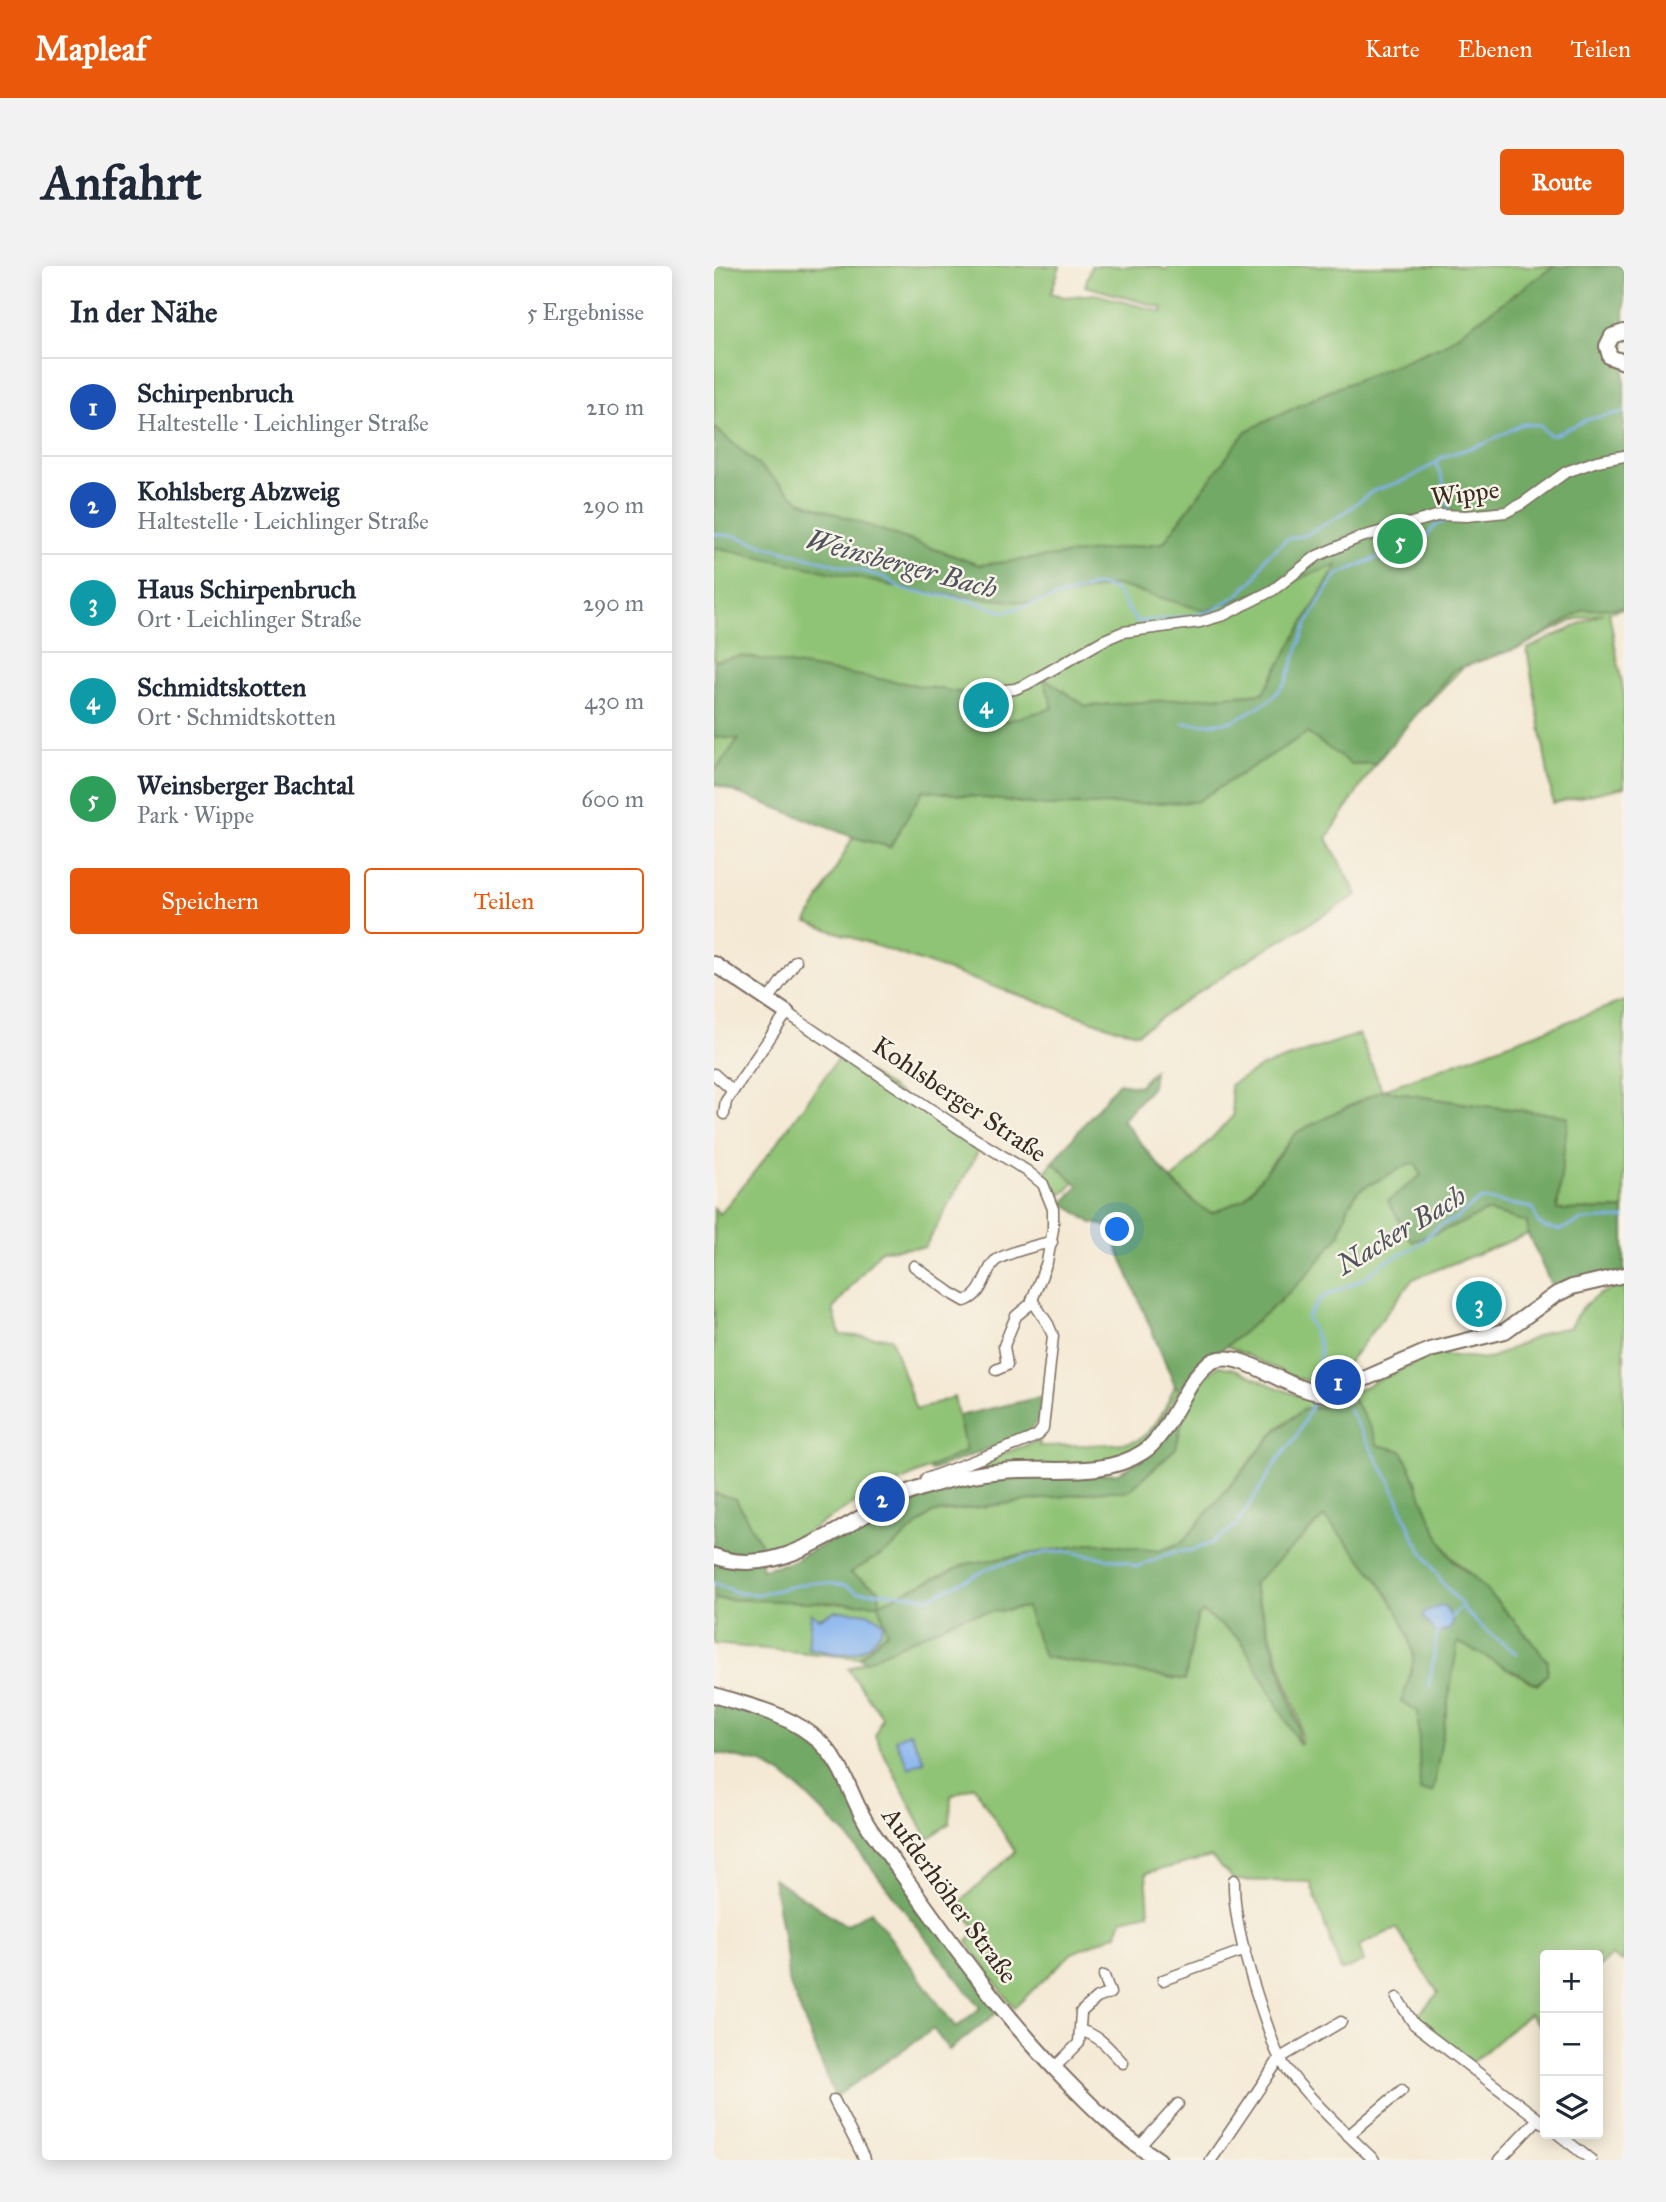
<!DOCTYPE html>
<html lang="de">
<head>
<meta charset="utf-8">
<style>
  body { margin:0; font-family:"IM FELL Great Primer",serif; background:#f2f2f3; color:#1f2937 }
  .controls { position:absolute; right:21px; bottom:21px; display:grid; overflow:hidden; border-radius:7px; box-shadow:0 4px 18px #0003 }
  .controls button { width:63px; height:63px; display:grid; place-items:center; padding:0; border:0; border-bottom:2px solid #e0e1e3; background:#fff; color:#1f2937; font:35px sans-serif }
  .you { position:absolute; left:404px; top:964px; width:24px; height:24px; margin:-18px; border:5px solid #fff; border-radius:50%; background:#1a73e8; box-shadow:0 0 0 10px #1a73e833 }
  .badge { display:grid; place-items:center; width:46px; height:46px; border-radius:50%; background:#ea580c; color:#fff; font-size:23px; font-weight:700 }
  .pin { position:absolute; translate:-50% -50%; border:4px solid #fff; box-shadow:0 2px 7px #0006 }
  .list { margin:0; padding:0; list-style:none }
  h2 { display:flex; justify-content:space-between; align-items:center; height:91px; margin:0; padding:0 28px; font-size:30px }
  h2 small { font-size:23px; font-weight:400; color:#747a83 }
  .list li { display:grid; grid-template-columns:46px 1fr auto; gap:21px; align-items:center; box-sizing:border-box; height:98px; padding:0 28px; border-top:2px solid #e0e1e3 }
  .list b { display:block; font-size:26px; white-space:nowrap }
  .list p { margin:0; font-size:23px; white-space:nowrap; color:#747a83 }
  .list em { font-size:23px; font-style:normal; color:#747a83 }
  .actions { display:flex; gap:14px; padding:21px 28px }
  .actions a { flex:1; padding:16px 0; border:2px solid #ea580c; border-radius:7px; text-align:center; font-size:24px; color:#ea580c }
  .actions .main { background:#ea580c; color:#fff }
  .icon { flex:none; width:38px; height:38px; fill:none; stroke:currentColor; stroke-width:2; stroke-linecap:round; stroke-linejoin:round }
  .map { position:relative; flex:none; width:910px; height:1894px; overflow:hidden; border-radius:7px }
  header { display:flex; align-items:center; gap:42px; box-sizing:border-box; height:98px; padding:0 35px; background:#ea580c; color:#fff }
  header strong { font-size:33px }
  nav { display:flex; gap:38px; margin-inline-start:auto; font-size:24px }
  .intro { display:flex; align-items:center; justify-content:space-between; box-sizing:border-box; height:168px; padding:0 42px }
  h1 { margin:0; font-size:49px }
  .button { padding:18px 32px; border-radius:7px; background:#ea580c; color:#fff; font-size:24px; font-weight:700 }
  main { display:flex; gap:42px; padding:0 42px }
  aside { flex:1; background:#fff; border-radius:7px; box-shadow:0 4px 18px #0003 }
  .map>svg:first-child { display:block }
  .green { fill:#8fc375; stroke:#65764a; stroke-width:2; fill-rule:evenodd }
  .forest { fill:#73a966; stroke:#576a42; stroke-width:2 }
  .water { fill:#84b3ef; stroke:#606e86; stroke-width:2 }
  .lines { fill:none; stroke-linecap:round; stroke-linejoin:round }
  .stream { stroke:#84b3ef; stroke-width:2.5 }
  .street-casing { stroke:#7c6d5e; stroke-width:13 }
  .secondary-casing { stroke:#7c6d5e; stroke-width:18 }
  .primary-casing { stroke:#7c6d5e; stroke-width:18 }
  .street { stroke:#fff; stroke-width:10 }
  .secondary { stroke:#fff; stroke-width:14 }
  .primary { stroke:#fff; stroke-width:14 }
  .labels { text-anchor:middle; dominant-baseline:central; stroke-width:5; stroke-linejoin:round; paint-order:stroke }
  .street-label { font-size:26px; fill:#3b2a1e; stroke:#f7f3e8 }
  .water-label { font-size:28px; font-style:italic; fill:#51535d; stroke:#f7f3e8 }
</style>
</head>
<body>
<header>
<strong>Mapleaf</strong>
<nav><a>Karte</a><a>Ebenen</a><a>Teilen</a></nav>
</header>
<div class="intro"><h1>Anfahrt</h1><a class="button">Route</a></div>
<main>
<aside>
<h2>In der Nähe<small>5 Ergebnisse</small></h2>
<ul class="list">
<li><span class="badge" style="background:#1a4fb4">1</span><div><b>Schirpenbruch</b><p>Haltestelle · Leichlinger Straße</p></div><em>210 m</em></li>
<li><span class="badge" style="background:#1a4fb4">2</span><div><b>Kohlsberg Abzweig</b><p>Haltestelle · Leichlinger Straße</p></div><em>290 m</em></li>
<li><span class="badge" style="background:#0f9aa8">3</span><div><b>Haus Schirpenbruch</b><p>Ort · Leichlinger Straße</p></div><em>290 m</em></li>
<li><span class="badge" style="background:#0f9aa8">4</span><div><b>Schmidtskotten</b><p>Ort · Schmidtskotten</p></div><em>430 m</em></li>
<li><span class="badge" style="background:#2e9e5b">5</span><div><b>Weinsberger Bachtal</b><p>Park · Wippe</p></div><em>600 m</em></li>
</ul>
<div class="actions"><a class="main">Speichern</a><a>Teilen</a></div>
</aside>
<div class="map">
<svg width="910" height="1894" viewBox="0 0 910 1894">
  <rect width="100%" height="100%" fill="#f7f3e8"/>
  <filter id="ink" filterUnits="userSpaceOnUse"><feTurbulence type="fractalNoise" baseFrequency=".0143" numOctaves="2"/><feDisplacementMap in="SourceGraphic" scale="14" xChannelSelector="R" yChannelSelector="G"/><feConvolveMatrix kernelMatrix="1 2 1 2 8 2 1 2 1" color-interpolation-filters="sRGB"/></filter>
  <filter id="wash" filterUnits="userSpaceOnUse"><feTurbulence type="fractalNoise" baseFrequency=".00686" numOctaves="4" result="noise"/><feDisplacementMap in="SourceGraphic" scale="28" xChannelSelector="R" yChannelSelector="G"/><feGaussianBlur stdDeviation="1.57" result="paint"/><feColorMatrix in="noise" values="0 0 0 0 0 0 0 0 0 0 0 0 0 0 0 0 0 1.4 0 .05"/><feComposite in="paint" operator="in"/></filter>
  <g filter="url(#wash)">
    <rect width="100%" height="100%" fill="#f4e9d4"/>
    <g class="green">
      <path d="M0,0H346L337,27L350,31L381,28L448,46L449,42L371,20L377,0H441L453,4L455,0H910V342L895,346L910,429V521L839,537L813,383L889,347L860,354L810,379L749,401L713,438L637,498L662,497L613,572L643,629L519,703L424,767L397,761L93,656L139,571L176,581L209,524L332,540L0,459V183L13,210L265,299L85,235L0,161ZM472,246L452,294L402,283L449,277Z"/>
      <polygon points="0,471 25,472 0,506"/>
      <polygon points="910,735 910,943 843,944 853,850 754,838 668,824 583,866 530,933 510,943 498,947 486,942 458,914 519,850 516,819 547,801 645,768 668,824"/>
      <polygon points="127,788 266,882 211,981 167,984 119,1043 126,1069 177,1072 202,1144 240,1131 252,1185 149,1233 75,1276 48,1281 22,1233 0,1227 0,942 6,948 58,884"/>
      <polygon points="339,896 360,916 354,924 345,930 328,910"/>
      <polygon points="695,898 702,898 707,909 751,956 771,944 813,956 814,968 699,1013 622,1112 611,1120 582,1112 513,1080 625,970 635,939 645,924"/>
      <path d="M910,1020V1694L908,1696L897,1689L884,1703V1689H831V1759L828,1762L815,1748L759,1796L700,1754L724,1727L682,1662L645,1680L650,1696L627,1705L596,1616L520,1614L497,1591L432,1607L435,1647L408,1653L403,1668L358,1687L300,1742L253,1676L264,1664L243,1639L301,1586L260,1520L237,1530L236,1557L214,1573L161,1470L168,1451L134,1403L251,1349L312,1341L331,1391L471,1413L483,1352L488,1345L527,1374L587,1479L586,1456L539,1317L610,1251L649,1294L744,1375L823,1419L833,1409L834,1395L761,1312L737,1291L715,1256L700,1209L688,1185L664,1180L635,1128L720,1088L775,1093L832,1066L856,1061C868,1036 883,1026 910,1020Z"/>
      <polygon points="505,1100 521,1103 559,1120 612,1140 590,1143 563,1163 469,1276 446,1285 419,1283 173,1366 145,1392 0,1378 0,1333 165,1337 135,1307 175,1284 218,1247 391,1225 415,1225 462,1182 471,1143 490,1111"/>
      <path d="M461,1120L466,1123L436,1173L414,1188L391,1197L252,1204V1201L326,1174L325,1180C343,1179 414,1180 424,1174C444,1162 452,1139 461,1120Z"/>
    </g>
    <g class="forest">
      <polygon points="840,0 910,0 910,341 870,344 807,381 739,404 662,497 637,498 593,467 482,536 332,540 209,524 176,581 139,571 0,518 0,506 25,473 0,471 0,395 28,390 256,428 270,461 339,442 329,411 372,440 549,427 623,299 492,345 402,319 316,337 207,326 0,281 0,161 86,235 265,299 449,277 532,165 611,127 729,79"/>
      <path d="M440,804L438,821L408,854C431,880 467,935 498,947L530,933L583,866L668,824L754,838L854,850L843,944L910,943V1006L838,1021L814,968L813,956L772,945L751,956L698,976L674,935L707,909L702,898H695L645,924L635,939L625,970L593,1009L566,1035L513,1080L486,1096L466,1123L461,1120L394,960L378,957L349,937L365,920L339,896L404,817L425,820Z"/>
      <polygon points="327,1131 325,1151 315,1167 217,1205 216,1201 252,1185 244,1150"/>
      <path d="M641,1136L656,1160L664,1179L688,1185C705,1218 715,1257 735,1289C741,1299 754,1306 763,1314C788,1340 812,1367 834,1396L833,1409L823,1418L744,1376L719,1526L706,1525L704,1445L687,1436C691,1425 701,1399 699,1388C690,1338 644,1288 610,1251L539,1318L584,1459V1476L527,1374L489,1346L483,1351L471,1414L330,1391L312,1341L249,1350L153,1395L145,1392L173,1366L165,1338L0,1333V1227L22,1233L48,1281L47,1303L74,1297L183,1240L197,1238L213,1228L241,1217L404,1207C437,1191 452,1173 471,1143L462,1182L415,1225H391L218,1247L175,1284L136,1307L165,1323L166,1337L252,1298L381,1277L445,1285L469,1276L563,1164L590,1143Z"/>
      <polygon points="0,1436 65,1455 99,1474 284,1746 235,1784 219,1763 121,1831 74,1714 73,1693 59,1612 132,1659 157,1645 242,1762 266,1742 133,1570 91,1528 70,1510 48,1497 0,1487"/>
    </g>
    <g class="water">
      <polygon points="726,1340 731,1340 739,1356 736,1363 723,1368 709,1351 710,1347"/>
      <path d="M121,1345C137,1346 159,1343 169,1357C168,1366 164,1369 158,1376C139,1395 117,1387 94,1382L97,1347L105,1352Z"/>
      <polygon points="196,1466 210,1495 195,1502 181,1473"/>
    </g>
    <g class="lines">
      <g class="stream">
        <polyline points="722,198 729,214 735,242"/>
        <polyline points="0,268 22,270 51,280 170,311 190,324 252,333 291,346 384,319 401,324 423,356 482,349 498,345 524,329 542,311 551,292 573,273 592,269 627,249 659,225 694,213 722,197 728,191 772,177 808,158 825,159 835,169 840,169 875,153 910,146"/>
        <path d="M469,457L496,458L519,455L556,434L572,416L593,358L612,324L623,309L681,284L710,277C717,262 721,257 737,254"/>
        <path d="M599,1115C611,1080 607,1083 593,1051L607,1032L649,1013L669,997L703,980L725,960L741,953L764,935L769,933L819,942L823,955L830,961L846,964L868,954L910,952"/>
        <polyline points="628,1132 630,1136"/>
        <polyline points="634,1142 678,1219 700,1272 728,1316 749,1340 736,1352"/>
        <polyline points="0,1317 24,1327 45,1328 98,1316 131,1319 143,1326 183,1327 214,1332 280,1300 334,1286 351,1285 413,1296 422,1301 460,1286 479,1284 498,1277 523,1259 566,1191 583,1170 598,1139 597,1132"/>
        <path d="M750,1342C761,1359 785,1374 802,1387"/>
        <polyline points="715,1420 724,1364"/>
      </g>
    </g>
  </g>
  <g filter="url(#ink)">
    <g class="lines">
      <defs>
        <g id="street">
          <polyline points="272,426 301,423 313,418 390,374 409,366 486,356 510,349 559,324 603,290 644,272 726,249 753,250 792,246 809,237 852,206 883,195 910,190"/>
          <polyline points="54,734 82,695"/>
          <polyline points="0,808 19,825"/>
          <polyline points="10,848 12,835 73,747 258,871 313,905 329,918 339,943 339,963 333,996 318,1034 334,1058 339,1070 329,1162 324,1169 314,1174 212,1213 209,1221"/>
          <path d="M200,1000L237,1027L251,1035C270,1028 269,1010 280,996C288,988 326,978 338,976"/>
          <polyline points="282,1104 293,1099 290,1080 293,1072 302,1050 319,1036"/>
          <path d="M520,1614C519,1657 538,1715 552,1756C557,1769 560,1784 568,1796C592,1831 630,1865 660,1894"/>
          <polyline points="449,1714 531,1684"/>
          <polyline points="683,1732 700,1758 831,1858"/>
          <path d="M367,1765C386,1769 396,1784 409,1797"/>
          <polyline points="340,1802 365,1777 367,1746 383,1732 396,1727 390,1710"/>
          <polyline points="120,1834 151,1894"/>
          <polyline points="844,1868 877,1894"/>
          <polyline points="635,1869 688,1824"/>
          <polyline points="425,1881 464,1838"/>
          <polyline points="497,1894 566,1792 627,1756"/>
          <polyline points="785,1894 824,1853"/>
        </g>
        <g id="secondary">
          <polyline points="910,66 898,70 893,80 896,91 910,96"/>
          <polyline points="0,698 73,747"/>
          <path d="M0,1290C74,1318 143,1241 211,1221C236,1213 263,1207 289,1205C335,1200 388,1213 429,1186C460,1166 475,1098 505,1093C536,1088 579,1129 616,1128L716,1084L791,1065L841,1029L858,1021L910,1009"/>
        </g>
        <path id="primary" d="M0,1429C37,1441 77,1448 106,1476C131,1499 138,1536 156,1563C217,1648 276,1736 349,1811C379,1842 408,1871 445,1894"/>
      </defs>
      <use href="#street" class="street-casing"/>
      <use href="#secondary" class="secondary-casing"/>
      <use href="#primary" class="primary-casing"/>
      <use href="#street" class="street"/>
      <use href="#secondary" class="secondary"/>
      <use href="#primary" class="primary"/>
    </g>
  </g>
  <g class="labels">
    <g class="street-label">
      <text transform="translate(751 227) rotate(-7)">Wippe</text>
      <text transform="translate(246 833) rotate(34)">Kohlsberger Straße</text>
      <text transform="translate(236 1629) rotate(54)">Aufderhöher Straße</text>
    </g>
    <g class="water-label">
      <text transform="translate(188 298) rotate(15)">Weinsberger Bach</text>
      <text transform="translate(687 964) rotate(-31)">Nacker Bach</text>
    </g>
  </g>
</svg>
<div class="controls">
<button>+</button>
<button>−</button>
<button><svg class="icon" aria-label="layers" viewBox="0 0 24 24"><path d="M12 4l9 5-9 5-9-5zM3 14l9 5 9-5"/></svg></button>
</div>
<div class="you"></div>
<div class="pin badge" style="left:624px;top:1116px;background:#1a4fb4">1</div>
<div class="pin badge" style="left:168px;top:1233px;background:#1a4fb4">2</div>
<div class="pin badge" style="left:765px;top:1038px;background:#0f9aa8">3</div>
<div class="pin badge" style="left:272px;top:439px;background:#0f9aa8">4</div>
<div class="pin badge" style="left:686px;top:275px;background:#2e9e5b">5</div>
</div>
</main>
</body>
</html>
